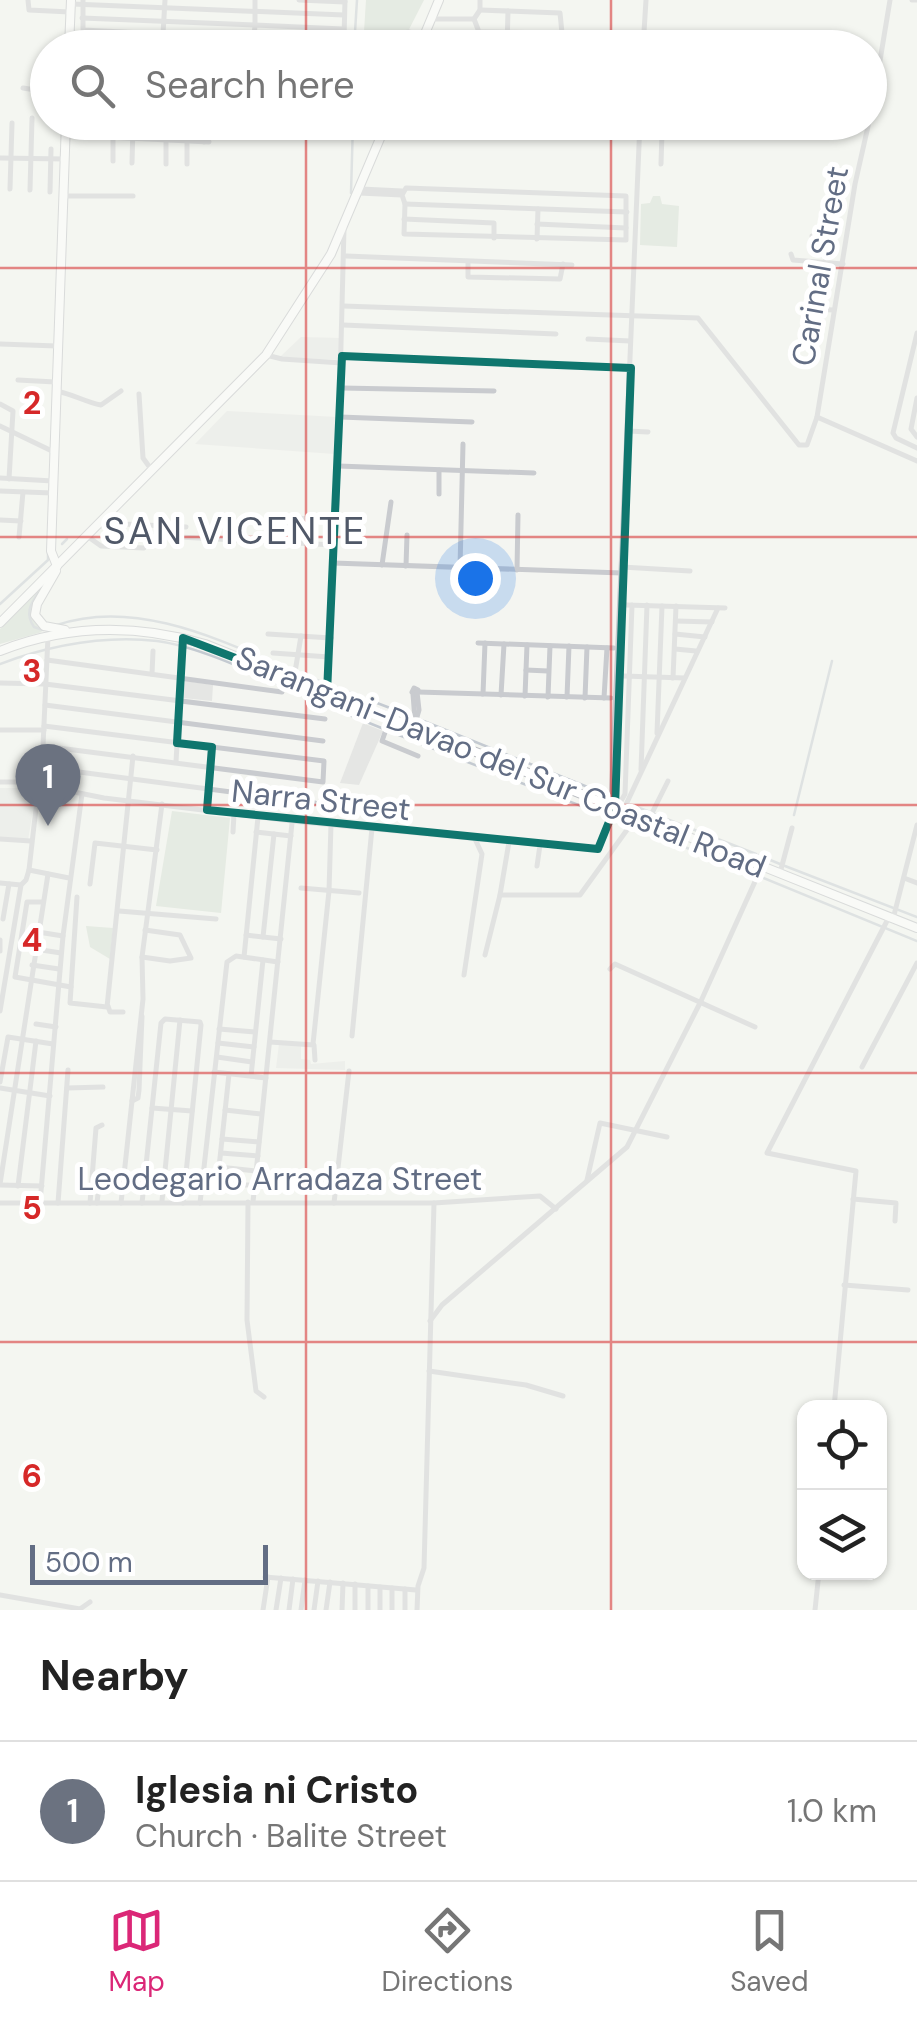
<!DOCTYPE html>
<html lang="en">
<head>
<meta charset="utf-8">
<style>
  body { margin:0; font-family:"DM Sans",sans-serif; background:#f6f6f6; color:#222 }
  .controls { position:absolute; right:30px; bottom:30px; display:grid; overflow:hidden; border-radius:20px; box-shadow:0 2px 8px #0004 }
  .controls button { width:90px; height:90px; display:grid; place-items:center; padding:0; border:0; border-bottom:2px solid #e0e0e0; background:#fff; color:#222; font:50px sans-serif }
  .scale { position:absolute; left:30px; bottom:25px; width:238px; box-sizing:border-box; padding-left:10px; border:5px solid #626d84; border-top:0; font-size:28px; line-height:35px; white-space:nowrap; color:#626d84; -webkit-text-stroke:8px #fff; paint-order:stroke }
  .you { position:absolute; left:475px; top:578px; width:35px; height:35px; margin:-25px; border:8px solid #fff; border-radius:50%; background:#1a73e8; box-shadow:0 0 0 15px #1a73e833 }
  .badge { display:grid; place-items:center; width:65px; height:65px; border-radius:50%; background:#db2777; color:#fff; font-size:32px; font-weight:700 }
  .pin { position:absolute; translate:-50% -82px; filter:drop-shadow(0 2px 5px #0008) }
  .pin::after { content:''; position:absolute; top:52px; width:35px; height:30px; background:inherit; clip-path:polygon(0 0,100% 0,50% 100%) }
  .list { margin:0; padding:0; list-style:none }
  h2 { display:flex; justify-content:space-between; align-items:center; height:130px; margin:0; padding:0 40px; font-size:42px }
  h2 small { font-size:32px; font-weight:400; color:#767676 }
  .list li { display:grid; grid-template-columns:65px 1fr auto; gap:30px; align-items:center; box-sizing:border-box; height:140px; padding:0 40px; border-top:2px solid #e0e0e0 }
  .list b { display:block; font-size:38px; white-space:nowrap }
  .list p { margin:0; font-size:32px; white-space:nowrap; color:#767676 }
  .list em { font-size:32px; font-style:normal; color:#767676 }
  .icon { flex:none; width:55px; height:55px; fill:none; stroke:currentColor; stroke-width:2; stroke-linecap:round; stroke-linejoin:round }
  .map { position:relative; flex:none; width:917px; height:1610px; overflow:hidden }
  .search { position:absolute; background:#fff; box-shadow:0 2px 8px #0004; left:30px; right:30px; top:30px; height:110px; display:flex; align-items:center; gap:25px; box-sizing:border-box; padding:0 35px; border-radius:55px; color:#767676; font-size:38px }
  .sheet { height:270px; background:#fff }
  nav { display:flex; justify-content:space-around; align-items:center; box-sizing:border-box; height:140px; border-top:2px solid #e0e0e0; background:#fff; font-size:28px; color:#767676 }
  nav a { display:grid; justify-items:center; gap:5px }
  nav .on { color:#db2777 }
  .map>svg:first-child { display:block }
  .built { fill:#e5e6e4 }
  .green { fill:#d3ddd2 }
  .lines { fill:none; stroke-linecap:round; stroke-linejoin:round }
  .stream { stroke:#c4cad1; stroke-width:2.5 }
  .major-casing { stroke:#b9bbc0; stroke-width:10 }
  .minor { stroke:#c9cbcf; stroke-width:5 }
  .major { stroke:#fff; stroke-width:8 }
  .marked { fill:none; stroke:#0f766e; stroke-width:8; stroke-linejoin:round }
  .grid { fill:none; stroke:#d62828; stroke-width:2.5; stroke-opacity:0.55 }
  .labels { text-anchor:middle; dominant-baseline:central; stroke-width:10; stroke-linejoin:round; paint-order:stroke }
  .street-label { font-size:32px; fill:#626d84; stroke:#fff }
  .quarter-label { font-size:38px; letter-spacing:2.5px; fill:#505868; stroke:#fff }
  .grid-label { font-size:32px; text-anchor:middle; font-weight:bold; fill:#d62828; stroke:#fff; stroke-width:10; stroke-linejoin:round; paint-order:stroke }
</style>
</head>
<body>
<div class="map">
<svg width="917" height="1610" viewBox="0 0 917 1610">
  <rect width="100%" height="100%" fill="#f4f5f1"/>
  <g class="built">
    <polygon points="301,337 340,338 340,360 280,357"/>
    <polygon points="227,411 337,417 335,454 195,444"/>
    <polygon points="185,681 213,685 212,701 183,698"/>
    <polygon points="363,723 383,731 359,785 340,783"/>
    <polygon points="0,788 37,788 28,840 0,838"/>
    <polygon points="279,1044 301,1045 301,1059 310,1060 311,1064 345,1061 345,1070 276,1068"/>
  </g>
  <g class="green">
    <polygon points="366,0 424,0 400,47 363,48"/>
    <polygon points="653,196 660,196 662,204 679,206 677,247 640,245 641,204 650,203"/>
    <polygon points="37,590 40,592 31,606 31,617 42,632 0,644 0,629"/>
    <polygon points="172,811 230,818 221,913 156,906"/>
    <polygon points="86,926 113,928 110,959 90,947"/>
  </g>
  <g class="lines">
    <g class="stream">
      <polyline points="354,48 357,0"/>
      <polyline points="351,193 353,122"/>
      <polyline points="62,544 67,539"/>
      <path d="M38,593C30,605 25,614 34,627L43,630"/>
      <polyline points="0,604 48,560 48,551"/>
      <path d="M57,625C135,598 220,640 291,670"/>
      <path d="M0,664C51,645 102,635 157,641C210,648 283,688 335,709C431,749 529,786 626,823"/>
      <polyline points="302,674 324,683"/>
      <polyline points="330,685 411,716"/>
      <polyline points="421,720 610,796"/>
      <polyline points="615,798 619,800"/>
      <polyline points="629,804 650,812"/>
      <polyline points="654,814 756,854"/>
      <polyline points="794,815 832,661"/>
      <polyline points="635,827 754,875"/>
      <polyline points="758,855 780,864"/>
      <polyline points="785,866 917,917"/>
      <polyline points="761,877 917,941"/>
    </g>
    <defs>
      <g id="major">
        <polyline points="69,48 71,0"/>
        <polyline points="419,48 439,0"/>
        <polyline points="57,566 51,551 66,122"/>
        <polyline points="56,571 37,604 35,615 44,626 65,630"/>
        <polyline points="0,623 266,355 331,254 387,122"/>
        <path d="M0,651C68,624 136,624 205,644L917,928"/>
      </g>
    </defs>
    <use href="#major" class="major-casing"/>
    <g class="minor">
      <polyline points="28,0 29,10 70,12"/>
      <polyline points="83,0 83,30 163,34"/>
      <polyline points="165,0 163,34 254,37"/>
      <polyline points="299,0 345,2"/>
      <polyline points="912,0 917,0"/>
      <polyline points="72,4 344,15"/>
      <polyline points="82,18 255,25 255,0"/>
      <polyline points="431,19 474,19"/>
      <polyline points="343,29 255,25 254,37 342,41 344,39 345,0"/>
      <polyline points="479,32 562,33 560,13 480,10"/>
      <polyline points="396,34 409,32 424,36"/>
      <polyline points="546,35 558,45"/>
      <polyline points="507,46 508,11"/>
      <polyline points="478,48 479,32 474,19 480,10 480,0"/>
      <polyline points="643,48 646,0"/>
      <polyline points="23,88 48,92"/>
      <polyline points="870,121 890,0"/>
      <polyline points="130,122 133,126 132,163"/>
      <polyline points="204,122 204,142"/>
      <polyline points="582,122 640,126"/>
      <polyline points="640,130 662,132 661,164"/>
      <polyline points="808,131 808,122"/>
      <polyline points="358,132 358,122"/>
      <polyline points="66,135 209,142"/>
      <polyline points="113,137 113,161"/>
      <polyline points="0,158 65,159"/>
      <polyline points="166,164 166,122"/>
      <polyline points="187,164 187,141"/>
      <polyline points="10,189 12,123"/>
      <polyline points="361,189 402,191"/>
      <polyline points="30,190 32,118"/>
      <polyline points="50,192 51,149"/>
      <polyline points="359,193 402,195 406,188 626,196 626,240 404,234 405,204 402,195"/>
      <polyline points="63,196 133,196"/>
      <polyline points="405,204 627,212"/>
      <polyline points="404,219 494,223 494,238"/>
      <polyline points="537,224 626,228"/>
      <polyline points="812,236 814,247 825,253 826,263"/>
      <polyline points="537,239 538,209"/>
      <polyline points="791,254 793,260 843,264"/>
      <polyline points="346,256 572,265"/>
      <polyline points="468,263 468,277 560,279 563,264"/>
      <polyline points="343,306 698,318 799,445 807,445 817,417 917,461"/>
      <polyline points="808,309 834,310"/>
      <polyline points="343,325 556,334"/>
      <polyline points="917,333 893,433 896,438 917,448"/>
      <polyline points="588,339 630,341"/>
      <polyline points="0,344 57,346"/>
      <polyline points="266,355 282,359 342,363"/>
      <polyline points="342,356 631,368"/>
      <polyline points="18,380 55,382"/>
      <polyline points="342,388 494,391"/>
      <path d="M56,391C73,394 85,402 101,405L121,391"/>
      <polyline points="139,394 143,458 151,469"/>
      <polyline points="917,398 911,429 917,437"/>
      <polyline points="0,404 13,411 9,479"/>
      <polyline points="340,417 472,422"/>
      <polyline points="817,417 855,184 869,122"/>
      <polyline points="0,426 54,452"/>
      <polyline points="628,431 648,432"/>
      <polyline points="338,466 534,473"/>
      <polyline points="0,478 53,481"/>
      <polyline points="0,491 52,493"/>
      <polyline points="439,494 439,470"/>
      <polyline points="110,514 124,524 186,527"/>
      <polyline points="273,517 336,520"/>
      <polyline points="0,520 21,521"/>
      <polyline points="100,525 121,534 334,545"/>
      <polyline points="87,536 101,546 144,548"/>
      <polyline points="19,537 23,492"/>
      <polyline points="333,563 622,573"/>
      <polyline points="382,565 391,502"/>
      <polyline points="406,566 407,535"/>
      <polyline points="622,567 690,571"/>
      <polyline points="460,568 463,444"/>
      <polyline points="517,570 518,515"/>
      <polyline points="626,605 725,608"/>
      <polyline points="676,621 712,622"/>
      <polyline points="268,634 331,638"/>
      <polyline points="675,634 705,637"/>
      <polyline points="478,643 614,648"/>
      <polyline points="675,649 696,651"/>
      <polyline points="273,653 329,657"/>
      <polyline points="47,660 282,692"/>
      <polyline points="526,670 548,671"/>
      <polyline points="152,674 153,651"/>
      <polyline points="623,676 685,678"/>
      <polyline points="294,678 301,636"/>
      <polyline points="673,678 676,606"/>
      <polyline points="0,683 45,684 325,719"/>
      <polygon points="414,688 418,690 416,694 412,692"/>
      <polyline points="418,692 611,698"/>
      <polyline points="327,693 337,500 344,228"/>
      <polyline points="413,694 415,720"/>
      <polyline points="483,694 485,643"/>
      <polyline points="501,695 504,644"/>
      <polyline points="525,696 527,645"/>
      <polyline points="548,697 550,646"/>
      <polyline points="567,697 569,646"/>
      <polyline points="585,698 587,647"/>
      <polyline points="604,698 607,648"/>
      <polyline points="45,705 323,741"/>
      <polyline points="390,718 382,741 418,756"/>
      <polyline points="414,727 419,710 417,692"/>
      <polyline points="0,730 44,730"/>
      <polyline points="657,733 662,606"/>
      <polyline points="43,746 323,782 324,761 44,726"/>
      <polyline points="176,762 183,640"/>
      <polyline points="41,767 315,803"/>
      <polyline points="641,770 647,605"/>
      <polyline points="0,782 40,782"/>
      <polyline points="39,785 104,798 292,821 587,849 598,849 614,808"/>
      <polyline points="611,806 640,122"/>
      <polyline points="617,808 625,794 632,605"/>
      <polyline points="207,809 210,767"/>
      <polyline points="623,811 718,608"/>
      <polyline points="648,821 668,781"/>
      <polyline points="233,832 234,814"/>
      <polyline points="256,832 291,836"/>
      <polyline points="0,839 31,841"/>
      <polyline points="537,866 540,845"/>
      <polyline points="29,870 69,878"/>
      <polyline points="780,873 792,828"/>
      <polyline points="904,878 917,883"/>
      <polyline points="0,883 21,885"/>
      <polyline points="90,884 95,843 157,850"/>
      <polyline points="301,888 359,893"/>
      <polyline points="500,895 580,895 637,816"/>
      <polyline points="77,897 70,1003 107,1007 133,756"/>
      <polyline points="42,902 27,902 15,977 71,987"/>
      <polyline points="119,911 216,919"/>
      <polyline points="3,919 9,884"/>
      <polyline points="893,919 917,825"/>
      <polyline points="38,932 63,936"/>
      <polyline points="246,935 281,939"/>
      <polyline points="263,937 274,834"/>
      <polyline points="0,940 0,951"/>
      <polyline points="35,949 61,953"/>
      <polyline points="485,955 500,895 509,842"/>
      <polyline points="142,957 170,961 191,958 180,935 145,930"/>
      <polyline points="244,957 258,817"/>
      <polyline points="32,965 59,969"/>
      <polyline points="610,969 615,964 755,1027"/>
      <polyline points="464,975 482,854 475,839"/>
      <polyline points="108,1006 110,1012 123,1012"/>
      <polyline points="0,1011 21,885 26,880 29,870 43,746 48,636"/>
      <polyline points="36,1024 56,1027"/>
      <polyline points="219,1029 255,1032"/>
      <polyline points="352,1036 372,828"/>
      <polyline points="270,1042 314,1045 315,1060"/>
      <polyline points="218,1043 254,1047"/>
      <polyline points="313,1044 329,891 331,824"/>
      <polyline points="217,1057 252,1062"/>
      <polyline points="862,1067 917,963"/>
      <polyline points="214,1072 266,1078"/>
      <polyline points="251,1076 263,960"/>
      <polyline points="0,1082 8,1037 53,1044"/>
      <polyline points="0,1088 50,1096"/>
      <polyline points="67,1088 103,1087"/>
      <polyline points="132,1101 138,1098 139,1090 142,1016"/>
      <polyline points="152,1108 192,1111"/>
      <polyline points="225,1110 261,1114"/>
      <polyline points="222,1139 259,1142"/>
      <polyline points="221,1153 258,1156"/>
      <polyline points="219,1167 256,1171"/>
      <polyline points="587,1180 600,1123 667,1137"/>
      <polyline points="0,1184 48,874"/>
      <polyline points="0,1185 42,1186"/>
      <polyline points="203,1185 255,1185"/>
      <polyline points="18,1186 36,1041"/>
      <polyline points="217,1186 229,1074"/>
      <polyline points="853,1199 896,1203 895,1221"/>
      <polyline points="162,1201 180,1020"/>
      <polyline points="248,1202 247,1320 256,1391 264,1397"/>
      <polyline points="253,1202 292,823"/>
      <polyline points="0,1203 434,1203 540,1196 556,1209"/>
      <polyline points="40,1203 63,936 82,794"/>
      <polyline points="58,1203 68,1070"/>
      <polyline points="90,1203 96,1128 102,1125"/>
      <polyline points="97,1203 99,1185 107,1171"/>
      <polyline points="121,1203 143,999 142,957 162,804"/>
      <polyline points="142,1203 161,1023 165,1019 200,1022 201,1025 183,1203"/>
      <polyline points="200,1203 227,962 236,956 278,962"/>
      <polyline points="334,1203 349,1071"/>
      <polyline points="844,1285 908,1290"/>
      <polyline points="430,1321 442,1305 627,1147 701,1001 762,866"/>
      <polyline points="429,1371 526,1385 563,1396"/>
      <polyline points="834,1408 856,1171 767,1153 889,917"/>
      <polyline points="265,1577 416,1590"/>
      <polyline points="0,1595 80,1609 90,1602"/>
      <polyline points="263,1610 268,1577"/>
      <polyline points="276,1610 281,1578"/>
      <polyline points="289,1610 293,1579"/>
      <polyline points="301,1610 305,1580"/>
      <polyline points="314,1610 318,1581"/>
      <polyline points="326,1610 330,1582"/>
      <polyline points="342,1610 343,1583"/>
      <polyline points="355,1610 355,1584"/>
      <polyline points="368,1610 368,1586"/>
      <polyline points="380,1610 380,1587"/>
      <polyline points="392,1610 392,1588"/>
      <polyline points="405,1610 405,1589"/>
      <polyline points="417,1610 418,1586 424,1568 434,1203"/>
      <polyline points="815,1610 819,1572"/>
    </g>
    <use href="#major" class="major"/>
  </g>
  <path d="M0 0H917V1610H0ZM342,356L631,368L615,807L598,849L207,810L212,747L177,743L183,638L327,693Z" fill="#f4f5f1" fill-opacity=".55" fill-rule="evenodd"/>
  <path class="marked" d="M342,356L631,368L615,807L598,849L207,810L212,747L177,743L183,638L327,693Z"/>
  <path class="grid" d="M306,0V48M611,0V48M306,122V1610M611,122V1610M0,268H917M0,537H917M0,805H917M0,1073H917M0,1342H917"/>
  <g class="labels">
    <g class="street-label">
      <text transform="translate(820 266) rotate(-80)">Carinal Street</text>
      <text transform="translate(501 762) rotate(22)">Sarangani-Davao del Sur Coastal Road</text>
      <text transform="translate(321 800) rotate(6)">Narra Street</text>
      <text x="280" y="1179">Leodegario Arradaza Street</text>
    </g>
    <g class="quarter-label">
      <text x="235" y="531">SAN VICENTE</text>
    </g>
  </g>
  <g class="grid-label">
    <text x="32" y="414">2</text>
    <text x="32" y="682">3</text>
    <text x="32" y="951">4</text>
    <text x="32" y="1219">5</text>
    <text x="32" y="1487">6</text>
  </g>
</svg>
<div class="controls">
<button><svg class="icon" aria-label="locate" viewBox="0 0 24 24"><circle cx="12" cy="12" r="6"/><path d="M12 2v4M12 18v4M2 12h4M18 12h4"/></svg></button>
<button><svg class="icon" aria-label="layers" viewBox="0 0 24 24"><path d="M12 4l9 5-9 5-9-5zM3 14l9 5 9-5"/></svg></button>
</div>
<div class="scale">500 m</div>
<div class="you"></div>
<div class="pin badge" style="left:48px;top:826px;background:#6b7280">1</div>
<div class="search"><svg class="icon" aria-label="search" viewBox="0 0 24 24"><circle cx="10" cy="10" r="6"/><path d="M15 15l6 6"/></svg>Search here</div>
</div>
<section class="sheet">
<h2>Nearby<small></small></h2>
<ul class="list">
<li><span class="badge" style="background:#6b7280">1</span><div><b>Iglesia ni Cristo</b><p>Church · Balite Street</p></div><em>1.0 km</em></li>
</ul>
</section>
<nav>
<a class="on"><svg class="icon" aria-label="map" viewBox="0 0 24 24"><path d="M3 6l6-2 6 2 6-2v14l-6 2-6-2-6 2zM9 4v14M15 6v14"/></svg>Map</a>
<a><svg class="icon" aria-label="directions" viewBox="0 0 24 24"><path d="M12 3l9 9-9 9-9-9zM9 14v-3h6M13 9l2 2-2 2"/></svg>Directions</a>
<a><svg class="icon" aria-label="saved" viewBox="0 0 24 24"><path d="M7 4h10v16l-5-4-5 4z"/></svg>Saved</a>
</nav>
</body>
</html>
